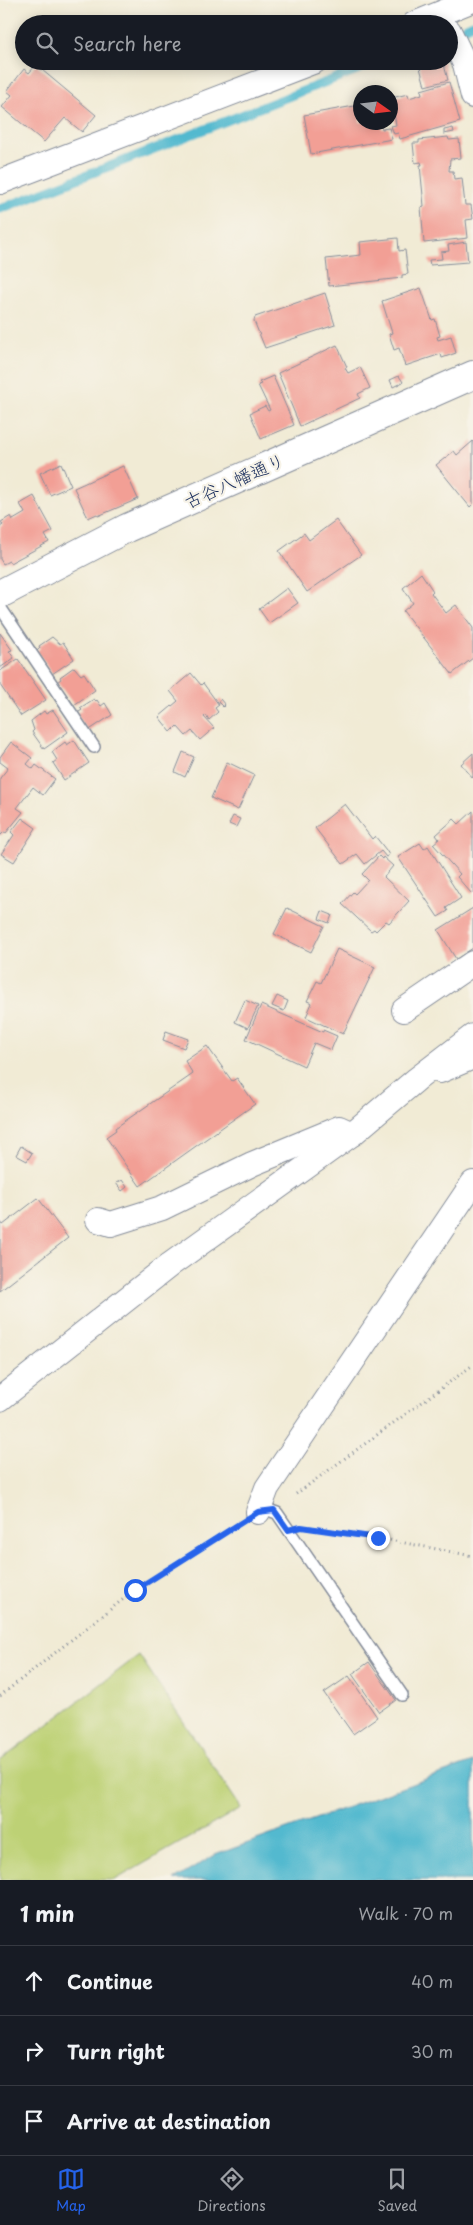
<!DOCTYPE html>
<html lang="en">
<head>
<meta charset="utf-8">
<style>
  body { margin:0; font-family:"Playpen Sans","Klee One",sans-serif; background:#242831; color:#f1f3f6 }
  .compass { position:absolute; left:353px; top:85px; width:45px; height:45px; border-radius:50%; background:#171b24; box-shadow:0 2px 12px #0003; rotate:104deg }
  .stop { position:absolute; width:15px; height:15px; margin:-11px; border:4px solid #2563eb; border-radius:50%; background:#fff }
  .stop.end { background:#2563eb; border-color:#fff; box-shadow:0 1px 5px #0008 }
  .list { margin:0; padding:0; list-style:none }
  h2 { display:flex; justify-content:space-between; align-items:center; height:65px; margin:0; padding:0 20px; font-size:21px }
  h2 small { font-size:16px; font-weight:400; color:#9ea1a6 }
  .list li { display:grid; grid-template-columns:32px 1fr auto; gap:15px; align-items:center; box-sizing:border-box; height:70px; padding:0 20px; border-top:1px solid #363941 }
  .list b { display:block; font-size:19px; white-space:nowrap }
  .list em { font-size:16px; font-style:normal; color:#9ea1a6 }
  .icon { flex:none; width:28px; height:28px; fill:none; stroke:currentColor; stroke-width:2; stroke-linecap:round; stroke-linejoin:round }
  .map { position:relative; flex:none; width:473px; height:1880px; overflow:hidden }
  .search { position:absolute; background:#171b24; box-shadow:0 2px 12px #0003; left:15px; right:15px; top:15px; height:55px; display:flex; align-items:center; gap:12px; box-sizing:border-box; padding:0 18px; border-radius:28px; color:#9ea1a6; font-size:19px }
  .sheet { height:275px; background:#171b24 }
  nav { display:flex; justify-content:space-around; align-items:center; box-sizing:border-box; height:70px; border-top:1px solid #363941; background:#171b24; font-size:14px; color:#9ea1a6 }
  nav a { display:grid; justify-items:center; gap:2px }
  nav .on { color:#2563eb }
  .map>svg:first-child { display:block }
  .green { fill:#bdd175; stroke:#6c806a }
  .water { fill:#52b9cf; stroke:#367496 }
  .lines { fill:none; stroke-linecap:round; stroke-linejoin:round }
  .stream { stroke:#52b9cf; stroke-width:9 }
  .building { fill:#f29f95 }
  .service-casing { stroke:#868d9a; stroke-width:14 }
  .minor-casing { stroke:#868d9a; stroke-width:26 }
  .tertiary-casing { stroke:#868d9a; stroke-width:30 }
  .path { stroke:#868d9a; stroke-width:3; stroke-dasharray:1 4; stroke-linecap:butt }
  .service { stroke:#fff; stroke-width:11 }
  .minor { stroke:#fff; stroke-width:24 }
  .tertiary { stroke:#fff; stroke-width:28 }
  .route { stroke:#2563eb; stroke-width:6 }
  .labels { text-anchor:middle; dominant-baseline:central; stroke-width:4.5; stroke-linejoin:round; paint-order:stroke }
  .street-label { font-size:18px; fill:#1b2f5e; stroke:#f7f3e8 }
</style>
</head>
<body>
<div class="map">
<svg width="473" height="1880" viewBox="0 0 473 1880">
  <rect width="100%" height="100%" fill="#f7f3e8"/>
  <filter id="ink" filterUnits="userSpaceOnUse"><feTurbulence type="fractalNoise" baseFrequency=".02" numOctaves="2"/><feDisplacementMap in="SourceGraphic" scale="10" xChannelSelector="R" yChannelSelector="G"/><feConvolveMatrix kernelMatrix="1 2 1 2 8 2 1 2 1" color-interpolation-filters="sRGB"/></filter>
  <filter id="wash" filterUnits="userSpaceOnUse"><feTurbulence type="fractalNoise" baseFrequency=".0096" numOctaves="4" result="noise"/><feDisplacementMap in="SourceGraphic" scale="20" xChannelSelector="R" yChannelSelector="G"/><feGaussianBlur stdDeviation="1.12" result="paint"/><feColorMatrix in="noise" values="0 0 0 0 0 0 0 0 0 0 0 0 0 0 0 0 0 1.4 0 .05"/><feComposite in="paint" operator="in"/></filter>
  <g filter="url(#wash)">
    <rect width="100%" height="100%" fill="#f1ebd5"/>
    <polygon class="green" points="139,1655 241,1808 115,1880 0,1880 0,1761"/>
    <polygon class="water" points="473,1762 473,1880 174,1880 215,1855"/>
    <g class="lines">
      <g class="stream">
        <polyline points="462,29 473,24"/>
        <polyline points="0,209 380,61"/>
      </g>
    </g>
    <g id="blocks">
      <g class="building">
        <polygon points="428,61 443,61 448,80 425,86 419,64"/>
        <polygon points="36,65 96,115 82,132 65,118 44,142 2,107 12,95 7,91 24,69 29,73"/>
        <polygon points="449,82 460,122 400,139 398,133 394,134 391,126 396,125 391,98 408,94 409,98 422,94 421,90"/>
        <polygon points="360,105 360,122 381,122 382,129 389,128 392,139 311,154 304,115"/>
        <polygon points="453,128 454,132 444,134 444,130"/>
        <polygon points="448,137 449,140 459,139 461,158 450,159 449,171 453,171 454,179 462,178 465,205 471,205 473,219 466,220 468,238 424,243 421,207 424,206 420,165 422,165 421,162 415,163 413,143 419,143 419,140"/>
        <polygon points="398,238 399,251 405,250 408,274 402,275 402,278 329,286 326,259 361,255 360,242"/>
        <polygon points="466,242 468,262 430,265 429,260 442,259 441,252 449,251 448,245"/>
        <polygon points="421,288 432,320 435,319 440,336 437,337 438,340 451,336 456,353 442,358 441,354 405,366 399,348 394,350 389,334 392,333 382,301"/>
        <polygon points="325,293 335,325 265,348 254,321 255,317"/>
        <polygon points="337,345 347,367 345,368 348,373 360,367 370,388 358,394 360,398 300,426 278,373"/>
        <polygon points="273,376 294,425 261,439 250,413 265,406 268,411 270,410 258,385 261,384 259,382"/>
        <polygon points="399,376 403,382 393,387 390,380"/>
        <polygon points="473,441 473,504 470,507 436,465 454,451 457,455"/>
        <polygon points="61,463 71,486 50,495 40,473"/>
        <polygon points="123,466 138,499 98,516 97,514 88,518 74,488"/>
        <polygon points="34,496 53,531 45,535 49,542 10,563 9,561 3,564 0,559 0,527 3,525 1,522 11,516 13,520 25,513 20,504"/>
        <polygon points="336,520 361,555 307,592 279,551 304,533 309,540"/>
        <polygon points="421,573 433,591 431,593 446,613 456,605 473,628 473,658 452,674 403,611 413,603 403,588"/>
        <polygon points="287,588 298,603 269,623 259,609"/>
        <polygon points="0,633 12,650 9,651 14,658 0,668"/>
        <polygon points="52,637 60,644 63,642 74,659 52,674 37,651 40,648 39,646"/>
        <polygon points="18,659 46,700 21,716 0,685 0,671"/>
        <polygon points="74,667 81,675 84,673 95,690 74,705 57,682 61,679 60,677"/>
        <polygon points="191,673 201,685 203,683 219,705 215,708 218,712 209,720 206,715 204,717 214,728 200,740 192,731 186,736 177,726 171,732 159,717 178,701 170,691"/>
        <polygon points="94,699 96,701 97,700 101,706 105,703 112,715 88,731 76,714 82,710 80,708"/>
        <polygon points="220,699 225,705 223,707 218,702"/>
        <polygon points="53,710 68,732 44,749 32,732 34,730 31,721 44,711 46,714"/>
        <polygon points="74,740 89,763 64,780 53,763 57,760 52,752 65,742 67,745"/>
        <polygon points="11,742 32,758 27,764 33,769 36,765 55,779 43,795 33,787 17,808 23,812 6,833 4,832 0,836 0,778 8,768 0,762 0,757"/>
        <polygon points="183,752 194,757 185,777 175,772"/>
        <polygon points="473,753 473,778 461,764"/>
        <polygon points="227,762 254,775 238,810 211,798"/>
        <polygon points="345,804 372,839 375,836 386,850 389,855 386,857 381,851 365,864 357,854 343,864 315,828"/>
        <polygon points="473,811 473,893 472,894 457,877 460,874 433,844 439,839 436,835 454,819 459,824"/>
        <polygon points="233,816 240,819 236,827 229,824"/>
        <polygon points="22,818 36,828 14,862 1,854 14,835 11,832"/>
        <polygon points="420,843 424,849 428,846 461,898 446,908 448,911 438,917 398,857"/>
        <polygon points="379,856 382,859 383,857 393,866 384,877 409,901 389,923 386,921 376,931 374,929 371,931 342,904 353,892 355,894 368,880 362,874"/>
        <polygon points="287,908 324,926 311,952 274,934"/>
        <polygon points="473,908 473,948 456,959 438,930"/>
        <polygon points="322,911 332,915 329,923 319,919"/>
        <polygon points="337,949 375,967 343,1034 306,1017 312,1003 307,1001 317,981 321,983"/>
        <polygon points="277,996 288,1001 284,1011 272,1006"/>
        <polygon points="245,1000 258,1006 248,1028 235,1022"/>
        <polygon points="261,1005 323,1032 323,1030 337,1036 331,1050 314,1043 304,1066 246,1039"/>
        <polygon points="166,1031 188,1039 184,1048 163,1040"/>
        <polygon points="207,1046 232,1081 237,1078 255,1104 140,1186 106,1137 116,1130 115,1128 193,1074 185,1061"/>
        <polygon points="21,1146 32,1153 27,1161 16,1155"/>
        <polygon points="122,1180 127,1187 122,1191 116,1183"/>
        <polygon points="38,1198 68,1238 0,1291 0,1221 3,1225"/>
        <polygon points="369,1662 396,1700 379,1712 352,1674"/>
        <polygon points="349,1676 377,1717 353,1734 324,1693"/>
      </g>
    </g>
  </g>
  <g filter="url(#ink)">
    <use href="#blocks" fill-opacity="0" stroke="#868d9a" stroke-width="1"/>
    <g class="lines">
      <defs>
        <g id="service">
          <polyline points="0,607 94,747"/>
          <polyline points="258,1512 268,1510 277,1513 402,1695"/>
        </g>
        <g id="minor">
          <polyline points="414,24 473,0"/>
          <polyline points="449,31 465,64 473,96"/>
          <polyline points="0,182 315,61"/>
          <polyline points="404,1010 473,963"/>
          <polyline points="440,1071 473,1057"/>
          <polyline points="98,1220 111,1224 162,1208 252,1164 339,1128 352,1134"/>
          <polyline points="0,1399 171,1264 352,1134 417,1079 473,1036"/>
          <polyline points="258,1512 267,1488 473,1183"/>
        </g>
        <polyline id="tertiary" points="0,594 127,528 473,375"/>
      </defs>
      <use href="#service" class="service-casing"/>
      <use href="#minor" class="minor-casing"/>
      <use href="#tertiary" class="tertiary-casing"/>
      <g class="path">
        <polyline points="296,1494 473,1365"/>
        <polyline points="311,1528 379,1538 473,1556"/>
        <polyline points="0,1696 135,1590 237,1525"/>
      </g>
      <use href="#service" class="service"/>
      <use href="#minor" class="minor"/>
      <use href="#tertiary" class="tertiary"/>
    </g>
  </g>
  <g class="lines" filter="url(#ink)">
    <polyline class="route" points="135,1590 258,1512 274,1510 288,1530 301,1527 378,1538"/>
  </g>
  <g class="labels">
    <g class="street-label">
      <text transform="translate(234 480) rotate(-24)">古谷八幡通り</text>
    </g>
  </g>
</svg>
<svg class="compass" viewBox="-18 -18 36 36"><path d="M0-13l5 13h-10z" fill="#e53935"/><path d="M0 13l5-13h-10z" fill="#9ea1a6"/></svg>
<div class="stop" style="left:135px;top:1590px"></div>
<div class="stop end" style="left:378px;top:1538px"></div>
<div class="search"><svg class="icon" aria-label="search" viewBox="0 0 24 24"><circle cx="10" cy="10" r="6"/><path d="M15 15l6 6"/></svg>Search here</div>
</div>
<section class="sheet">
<h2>1 min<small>Walk · 70 m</small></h2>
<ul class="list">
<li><svg class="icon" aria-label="ahead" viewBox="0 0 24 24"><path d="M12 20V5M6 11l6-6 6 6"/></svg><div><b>Continue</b></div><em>40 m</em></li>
<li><svg class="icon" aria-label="right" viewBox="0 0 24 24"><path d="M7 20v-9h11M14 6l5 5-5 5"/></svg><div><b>Turn right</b></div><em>30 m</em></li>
<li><svg class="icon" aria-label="arrive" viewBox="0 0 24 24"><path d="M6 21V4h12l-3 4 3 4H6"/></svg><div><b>Arrive at destination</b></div></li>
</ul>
</section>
<nav>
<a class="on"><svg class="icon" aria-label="map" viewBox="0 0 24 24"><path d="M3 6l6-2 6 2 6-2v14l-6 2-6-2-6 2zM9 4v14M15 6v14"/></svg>Map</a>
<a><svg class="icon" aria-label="directions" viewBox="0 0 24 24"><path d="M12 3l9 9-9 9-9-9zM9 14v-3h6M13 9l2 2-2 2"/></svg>Directions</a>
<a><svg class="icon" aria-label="saved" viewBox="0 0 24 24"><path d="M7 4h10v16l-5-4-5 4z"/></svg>Saved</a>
</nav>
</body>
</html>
